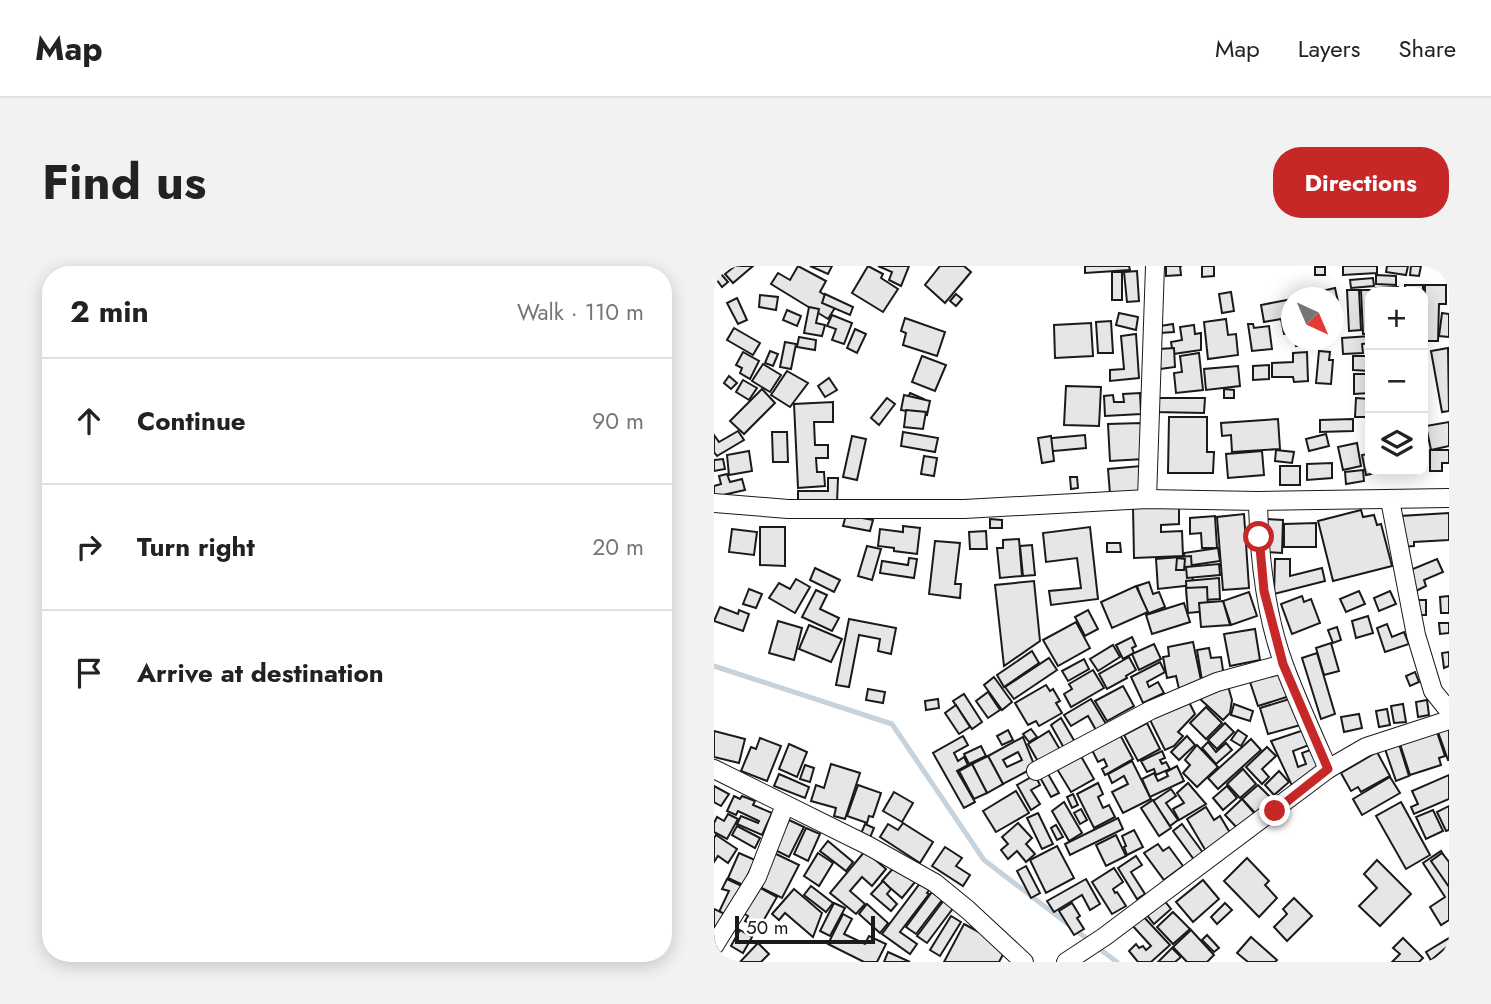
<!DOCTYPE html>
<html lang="en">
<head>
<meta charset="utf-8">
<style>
  body { margin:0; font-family:Jost,sans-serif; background:#f2f2f2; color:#222 }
  .controls { position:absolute; right:21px; top:21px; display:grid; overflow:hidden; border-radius:14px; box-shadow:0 4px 18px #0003 }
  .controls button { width:63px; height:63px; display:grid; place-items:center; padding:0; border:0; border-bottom:2px solid #e0e0e0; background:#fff; color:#222; font:35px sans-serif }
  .compass { position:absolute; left:567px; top:21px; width:63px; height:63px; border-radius:50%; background:#fff; box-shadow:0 4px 18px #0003; rotate:136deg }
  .scale { position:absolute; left:21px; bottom:18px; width:140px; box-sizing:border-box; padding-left:7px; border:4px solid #1a1a1a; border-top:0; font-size:19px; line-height:24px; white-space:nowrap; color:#1a1a1a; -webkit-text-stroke:5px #fff; paint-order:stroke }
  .stop { position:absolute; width:21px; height:21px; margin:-16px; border:5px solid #c62828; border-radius:50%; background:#fff }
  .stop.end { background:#c62828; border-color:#fff; box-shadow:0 2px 7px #0008 }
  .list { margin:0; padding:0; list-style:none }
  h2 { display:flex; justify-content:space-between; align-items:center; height:91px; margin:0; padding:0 28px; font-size:30px }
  h2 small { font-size:23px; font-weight:400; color:#767676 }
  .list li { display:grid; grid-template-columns:46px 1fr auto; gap:21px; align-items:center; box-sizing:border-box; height:126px; padding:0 28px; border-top:2px solid #e0e0e0 }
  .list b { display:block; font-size:26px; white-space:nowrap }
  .list em { font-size:23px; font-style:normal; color:#767676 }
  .icon { flex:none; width:38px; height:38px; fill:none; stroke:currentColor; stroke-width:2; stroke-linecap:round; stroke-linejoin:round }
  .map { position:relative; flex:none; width:735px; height:696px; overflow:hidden; border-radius:28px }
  header { display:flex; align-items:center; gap:42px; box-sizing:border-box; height:98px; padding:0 35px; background:#fff; border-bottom:2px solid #e0e0e0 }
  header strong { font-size:33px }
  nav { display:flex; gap:38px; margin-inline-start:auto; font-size:24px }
  .intro { display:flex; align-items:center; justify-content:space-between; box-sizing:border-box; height:168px; padding:0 42px }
  h1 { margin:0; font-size:49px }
  .button { padding:18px 32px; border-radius:28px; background:#c62828; color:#fff; font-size:24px; font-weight:700 }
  main { display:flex; gap:42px; padding:0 42px }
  aside { flex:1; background:#fff; border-radius:28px; box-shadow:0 4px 18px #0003 }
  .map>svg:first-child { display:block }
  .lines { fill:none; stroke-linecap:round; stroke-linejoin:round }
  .stream { stroke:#c6d2dc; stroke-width:5 }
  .building { fill:#e6e6e6; stroke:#1a1a1a; stroke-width:2; fill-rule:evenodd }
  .minor-casing { stroke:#1a1a1a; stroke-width:20 }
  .minor { stroke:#fff; stroke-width:18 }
  .route { stroke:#c62828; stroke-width:9 }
</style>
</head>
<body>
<header>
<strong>Map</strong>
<nav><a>Map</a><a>Layers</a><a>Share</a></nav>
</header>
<div class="intro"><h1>Find us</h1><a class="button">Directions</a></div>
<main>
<aside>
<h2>2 min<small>Walk · 110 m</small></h2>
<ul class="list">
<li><svg class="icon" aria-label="ahead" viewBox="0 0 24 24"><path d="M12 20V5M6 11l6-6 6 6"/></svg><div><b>Continue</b></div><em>90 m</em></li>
<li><svg class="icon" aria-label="right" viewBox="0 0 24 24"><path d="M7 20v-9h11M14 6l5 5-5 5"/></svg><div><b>Turn right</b></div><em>20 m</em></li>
<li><svg class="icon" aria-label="arrive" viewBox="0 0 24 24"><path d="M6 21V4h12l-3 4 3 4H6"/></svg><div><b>Arrive at destination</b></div></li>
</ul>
</aside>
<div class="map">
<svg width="735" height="696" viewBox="0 0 735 696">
  <rect width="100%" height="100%" fill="#fff"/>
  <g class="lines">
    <g class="stream">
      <polyline points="0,400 178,458 270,594 376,675"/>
      <polyline points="383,681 403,696"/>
    </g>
  </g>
  <g class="building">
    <polygon points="0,0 14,16 8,21 0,10"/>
    <polygon points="21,0 39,0 19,17 11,8"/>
    <polygon points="84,0 112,15 106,26 124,37 114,53 57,18 64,7 76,14"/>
    <polygon points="96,0 118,0 114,8"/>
    <polygon points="154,0 169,8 167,12 184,23 169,46 138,27"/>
    <polygon points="164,0 195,0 187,20 175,14 178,6"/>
    <polygon points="226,0 250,0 257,6 231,37 211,19"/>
    <polygon points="371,0 415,0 416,4 371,7"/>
    <polygon points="452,0 468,0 466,0 467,9 452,10"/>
    <polygon points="488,0 500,0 500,10 488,11"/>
    <polygon points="629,0 663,0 663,7 629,9"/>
    <polygon points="673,0 694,0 692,9 672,6"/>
    <polygon points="697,0 707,0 705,10 696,9"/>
    <rect x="601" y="1" width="10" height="8"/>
    <polygon points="423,5 425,35 413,36 410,6"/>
    <rect x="398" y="6" width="10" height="28"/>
    <polygon points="662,9 682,10 682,19 662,18"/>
    <polygon points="659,12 660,20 637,22 636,14"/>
    <rect x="691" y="19" width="18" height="7"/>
    <polygon points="711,19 732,19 732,38 725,38 724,75 710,75"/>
    <polygon points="684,21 684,26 663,26 662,22"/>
    <polygon points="621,22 626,45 620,46 620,32 596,32 595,28"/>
    <polygon points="633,24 645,24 647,64 635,65"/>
    <polygon points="647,24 661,24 661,26 656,26 656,68 649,68"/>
    <polygon points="517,26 520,45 508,47 505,28"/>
    <polygon points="111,28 139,41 136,49 108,37"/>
    <polygon points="242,28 248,33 242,40 236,35"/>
    <polygon points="46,29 64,31 62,44 45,41"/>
    <polygon points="23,32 33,54 24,58 13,37"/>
    <polygon points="578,33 578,67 570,68 567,53 550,56 547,39"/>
    <polygon points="95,41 105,43 102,57 111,59 108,70 90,67"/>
    <polygon points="73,44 87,50 83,60 69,54"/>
    <polygon points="405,47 424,51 422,64 402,59"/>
    <polygon points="728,47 735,48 735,71 725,70"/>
    <polygon points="118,49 138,57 130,78 118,74 122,63 113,60"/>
    <polygon points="191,52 231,66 223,90 189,79 192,67 187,65"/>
    <polygon points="512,53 514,69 522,68 524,89 494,93 490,56"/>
    <polygon points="397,55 399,87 384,87 382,56"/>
    <polygon points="377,57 379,90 341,92 340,59"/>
    <polygon points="459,58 460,66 446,67 446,60"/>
    <polygon points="534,58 539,58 540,62 555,60 558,83 538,85"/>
    <polygon points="480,59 481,68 487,67 487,84 459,88 457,76 468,74 466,61"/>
    <polygon points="20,62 46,77 39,89 13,74"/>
    <polygon points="141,63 152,68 143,87 133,82"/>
    <polygon points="422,68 425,112 396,115 396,104 410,103 407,70"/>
    <polygon points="656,70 656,77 648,78 649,87 629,88 628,72"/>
    <polygon points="85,71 102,74 101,84 83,81"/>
    <polygon points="581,74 604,74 605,76 582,80"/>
    <polygon points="71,76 82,78 77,103 66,101"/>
    <polygon points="460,82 461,101 446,103 445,83"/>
    <polygon points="734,82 735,145 728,146 717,85"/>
    <polygon points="56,85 64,88 59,100 51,97"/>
    <polygon points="605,85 616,86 615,94 619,94 617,118 602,117"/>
    <polygon points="29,86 45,95 36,113 26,107 28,102 22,99"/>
    <polygon points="593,86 594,115 580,116 579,111 558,111 558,97 579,96 579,87"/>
    <polygon points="485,87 489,124 462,127 460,107 468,106 466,90"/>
    <polygon points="208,90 232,99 221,125 198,116"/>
    <polygon points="639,90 656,90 656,105 639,104"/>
    <polygon points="49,98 67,109 56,126 38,115"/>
    <polygon points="555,99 555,113 539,114 539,100"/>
    <polygon points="524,100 526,120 492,124 490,103"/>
    <polygon points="73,105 94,117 76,141 57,129"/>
    <polygon points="640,108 656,108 656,127 640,128"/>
    <polygon points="15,110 23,117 17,123 10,117"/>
    <polygon points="115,112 123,124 111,131 104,120"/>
    <polygon points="29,114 43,122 35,134 22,126"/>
    <polygon points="352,120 387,121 385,160 350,159"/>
    <polygon points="48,123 61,137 30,168 16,155"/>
    <polygon points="510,123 520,124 520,132 510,132"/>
    <polygon points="196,127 210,133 206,144 191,138"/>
    <polygon points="426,127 427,148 391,150 390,130 399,129 400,136 410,136 409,128"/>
    <polygon points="190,129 216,135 213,149 187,144"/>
    <polygon points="173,132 181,138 165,159 157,152"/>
    <polygon points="441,132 491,132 490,147 441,146"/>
    <polygon points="642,132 656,133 656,151 641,151"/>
    <polygon points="119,136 119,156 100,156 101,179 114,179 114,192 102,192 103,206 110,206 111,220 84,222 80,138"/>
    <polygon points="192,144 212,146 209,163 190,161"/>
    <polygon points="455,151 493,151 493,186 500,186 499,207 454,207"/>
    <polygon points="564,153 566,183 518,186 517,169 508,170 507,157"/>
    <polygon points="639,153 639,165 606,166 606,154"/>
    <polygon points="735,156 735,180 717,184 712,160"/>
    <polygon points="428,157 430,193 396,195 394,158"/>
    <polygon points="24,165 30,174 3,190 0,186 0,169 5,176"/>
    <polygon points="58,166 73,166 74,196 59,196"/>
    <polygon points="189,166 224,172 221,186 187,180"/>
    <polygon points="612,168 615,180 595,185 592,173"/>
    <polygon points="371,169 372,182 329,186 328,173"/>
    <polygon points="138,170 152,173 143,214 129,211"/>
    <polygon points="337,170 340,195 328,197 324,172"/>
    <polygon points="643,177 647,200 629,204 624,181"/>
    <polygon points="562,184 580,186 578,197 561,195"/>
    <polygon points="716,184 735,184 735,197 728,197 728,205 716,205"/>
    <polygon points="35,185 38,205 15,209 13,189"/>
    <polygon points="548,185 550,209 514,212 512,188"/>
    <polygon points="655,188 656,205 672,205 652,209 648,189"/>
    <polygon points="210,190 223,192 220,210 207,208"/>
    <polygon points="9,193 11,203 0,205 0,194"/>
    <polygon points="618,197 618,212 593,214 593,198"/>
    <polygon points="427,200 429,225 396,228 394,203"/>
    <rect x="566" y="200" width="20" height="19"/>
    <polygon points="649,204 650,215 632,218 631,206"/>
    <polygon points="13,208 16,216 28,213 31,224 0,231 0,220 7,218 5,210"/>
    <polygon points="356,211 363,211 364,222 357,223"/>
    <polygon points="114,212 124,212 123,237 84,236 84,225 114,225"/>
    <polygon points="465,239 465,258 447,259 447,266 468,265 469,290 420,292 419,241"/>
    <polygon points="647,244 649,251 660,249 663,259 667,258 678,300 619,315 604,255"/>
    <polygon points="735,247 735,274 700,276 700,280 688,281 686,250"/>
    <polygon points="530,248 535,322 509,324 503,251"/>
    <polygon points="132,249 159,254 156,265 129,260"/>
    <polygon points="501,250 503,282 488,282 487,267 476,268 476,252"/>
    <polygon points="276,253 288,254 288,262 276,262"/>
    <polygon points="553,253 569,254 568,287 551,286"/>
    <polygon points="602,257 602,281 570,281 570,258"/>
    <polygon points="189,260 206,262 203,288 180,285 180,282 164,280 166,263 189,266"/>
    <polygon points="46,261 71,261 71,300 46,299"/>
    <polygon points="376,261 384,333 337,339 335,325 367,322 363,292 332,296 329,267"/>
    <polygon points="18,263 43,266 40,289 15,286"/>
    <polygon points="272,265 273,283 256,283 255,266"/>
    <polygon points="305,273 308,310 286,312 283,282 289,282 289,274"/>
    <polygon points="221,275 246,277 241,318 247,318 246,332 215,328"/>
    <polygon points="393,277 406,277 407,286 393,286"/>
    <polygon points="318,279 321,309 309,310 306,280"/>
    <polygon points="153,280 167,283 158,314 144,310"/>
    <polygon points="504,282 506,295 472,300 470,287"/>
    <polygon points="477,290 479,319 444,323 442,293"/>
    <polygon points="195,292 203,293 200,312 166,307 168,295 194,299"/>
    <polygon points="463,292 471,293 470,304 462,304"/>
    <polygon points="561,293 576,293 576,310 608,302 611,315 560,328"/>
    <polygon points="723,293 729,306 710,314 712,320 702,325 694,305"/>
    <polygon points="505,298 506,309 473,312 472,301"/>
    <polygon points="101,302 126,314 120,326 96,314"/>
    <polygon points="505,312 506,333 473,335 472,315"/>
    <polygon points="82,313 96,321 81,347 55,332 65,317 76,323"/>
    <polygon points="320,315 326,375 290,400 281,319"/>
    <polygon points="435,316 439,328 445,326 451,341 433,348 423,320"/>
    <polygon points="422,320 434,346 398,362 387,336"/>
    <polygon points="493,321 494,345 474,347 472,322"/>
    <polygon points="35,323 48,328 42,342 29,338"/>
    <polygon points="102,324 113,329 106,343 125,352 118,365 88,351"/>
    <polygon points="645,325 651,338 632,346 626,333"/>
    <polygon points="676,325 682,338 665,345 660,332"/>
    <polygon points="535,326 543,350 517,359 509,335"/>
    <polygon points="588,330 590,336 597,333 606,357 578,368 567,338"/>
    <polygon points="735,330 735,347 727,347 726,331"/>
    <rect x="701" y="334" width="11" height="15"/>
    <polygon points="509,335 516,359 487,361 485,337"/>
    <polygon points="470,337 476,356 438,368 432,349"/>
    <polygon points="6,341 24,348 25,344 35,348 29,365 0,355"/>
    <polygon points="374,344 384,363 371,370 361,351"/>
    <polygon points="654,350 659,367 642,372 638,355"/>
    <polygon points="135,353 182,362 177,388 164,385 166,373 145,369 135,421 122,419"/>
    <polygon points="64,355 88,362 80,394 55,387"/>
    <polygon points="362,356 376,382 344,400 329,374"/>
    <polygon points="725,357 735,357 735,367 726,368"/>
    <polygon points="673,358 678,371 690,366 695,378 671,386 663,362"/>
    <polygon points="95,359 128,373 117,396 85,383"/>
    <polygon points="623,361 627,374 619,377 614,364"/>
    <polygon points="541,363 546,394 516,400 510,368"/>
    <polygon points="418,371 422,380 418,382 420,387 409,393 402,379"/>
    <polygon points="479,376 488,419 465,423 462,410 453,412 449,391 455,390 454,381"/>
    <polygon points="617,377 625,405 610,409 602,382"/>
    <polygon points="440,378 447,393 425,404 418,388"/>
    <polygon points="399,379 406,391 384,405 376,393"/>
    <polygon points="495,382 497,392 507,391 510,411 488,415 483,384"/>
    <polygon points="318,385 325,397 290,421 283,409"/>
    <polygon points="735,386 735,400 730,402 728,387"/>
    <polygon points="603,387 621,448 607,453 588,392"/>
    <polygon points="415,391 422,404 412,410 413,412 393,423 385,408"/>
    <polygon points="335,392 343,404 300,433 291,421"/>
    <polygon points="370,393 375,403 354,415 348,405"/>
    <polygon points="446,396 451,406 433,416 435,421 444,416 450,427 429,437 417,411"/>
    <polygon points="379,404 390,422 357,441 350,428 358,423 355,418"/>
    <polygon points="572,405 579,429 544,440 536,416"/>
    <polygon points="701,406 705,416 696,420 692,410"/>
    <polygon points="280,411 298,436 288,444 270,419"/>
    <polygon points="332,419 336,425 339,423 346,435 342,437 348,447 325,460 322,455 314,459 301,437"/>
    <polygon points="409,420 420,440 393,455 381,435"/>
    <polygon points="514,420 518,434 516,447 509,454 485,432"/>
    <polygon points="154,423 171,426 169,437 152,434"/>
    <polygon points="274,426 286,444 274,452 262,435"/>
    <polygon points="250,428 268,456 258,463 239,435"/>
    <polygon points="582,431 590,458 554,468 546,442"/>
    <polygon points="473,432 481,448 464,466 469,470 460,480 451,484 435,452"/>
    <polygon points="224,433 225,442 212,444 211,435"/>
    <polygon points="377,433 392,458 382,464 374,450 357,460 350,449"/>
    <polygon points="713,434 715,449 704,451 702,436"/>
    <polygon points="520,438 539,445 536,455 517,449"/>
    <polygon points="689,438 692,456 680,457 677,440"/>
    <polygon points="242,439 256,461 245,468 231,447"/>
    <polygon points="492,441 508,457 492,473 476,457"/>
    <polygon points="673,443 676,459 665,461 662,445"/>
    <polygon points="645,448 648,462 630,466 627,451"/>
    <polygon points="347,452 361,476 350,482 337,459"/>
    <polygon points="433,457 446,483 424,495 410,469"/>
    <polygon points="511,457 520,466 503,483 494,474"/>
    <polygon points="735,462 735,494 734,494 724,466"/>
    <polygon points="317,463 323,471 315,476 309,468"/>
    <polygon points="593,463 598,478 579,485 584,501 592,498 588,487 604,481 610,501 581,526 557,475"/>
    <polygon points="294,464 299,474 288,479 283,470"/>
    <polygon points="524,464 533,470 527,480 517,474"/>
    <polygon points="0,465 31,473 25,497 0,491"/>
    <polygon points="335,465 348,487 326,499 314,478"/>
    <polygon points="404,465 419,493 391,509 388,503 393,500 390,493 384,496 376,480"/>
    <polygon points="723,466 731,490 725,492 727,499 696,509 686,478"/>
    <polygon points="249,470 254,479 240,487 244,495 250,491 254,499 243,505 261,536 250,542 219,487"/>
    <polygon points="473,470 481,479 465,494 457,486"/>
    <path d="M309,471L321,501L289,518L274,490ZM304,486L308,494L293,501L289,494Z"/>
    <polygon points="46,472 67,480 53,515 27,505 37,481 42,483"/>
    <polygon points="537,473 547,484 504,523 494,512"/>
    <polygon points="494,476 502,486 512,477 518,484 502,498 488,482"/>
    <polygon points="75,478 93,486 83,511 65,503"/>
    <polygon points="685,478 695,510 682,515 671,483"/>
    <polygon points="483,479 504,501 483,521 469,507 476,499 471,494"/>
    <polygon points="267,480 272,490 255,498 250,488"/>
    <polygon points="553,481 562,490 548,503 555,511 548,518 532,501"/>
    <polygon points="364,485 380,513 357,526 340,498"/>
    <polygon points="448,485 451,492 446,494 448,498 452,496 456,503 442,509 440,503 433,506 427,495"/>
    <polygon points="663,486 676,510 647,526 644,521 637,525 627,507"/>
    <polygon points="274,490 289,518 273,527 258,498"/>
    <polygon points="418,495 437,533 409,547 398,526 414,518 410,510 398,517 394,508"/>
    <polygon points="117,498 146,507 131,553 120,550 122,542 97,535 102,519 110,522"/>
    <polygon points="258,498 273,527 260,533 245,505"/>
    <polygon points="91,499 100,502 96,516 86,513"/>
    <polygon points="463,500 470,515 436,531 428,513 440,507 444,515 454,510 452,506"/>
    <polygon points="330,501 345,527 337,531 323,506"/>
    <polygon points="529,503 542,518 526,532 513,518"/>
    <polygon points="565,505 575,516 560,529 551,519"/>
    <polygon points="65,508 95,521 91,532 60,520"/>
    <polygon points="321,509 326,519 317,524 326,538 317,544 303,519"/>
    <polygon points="735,509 735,533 700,548 697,541 704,538 698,525"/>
    <polygon points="676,511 686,527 648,549 639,533"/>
    <polygon points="384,517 389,528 384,531 389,542 395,539 401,551 380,562 363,528"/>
    <polygon points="474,517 492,538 465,554 459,543 470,537 463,527"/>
    <polygon points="144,519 167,527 159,551 155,550 153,557 133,550"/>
    <polygon points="544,519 559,534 543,549 528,533"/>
    <polygon points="0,520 15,528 7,540 0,536"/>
    <polygon points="513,520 523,532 509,544 499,532"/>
    <polygon points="457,523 462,530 452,537 464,554 456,560 439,535"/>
    <polygon points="302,525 315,547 282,566 269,545"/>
    <polygon points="180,526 199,537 188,556 169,545"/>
    <polygon points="359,528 364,539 358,542 353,531"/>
    <polygon points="20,530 26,533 28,530 41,535 39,539 58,547 48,569 23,558 27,550 44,557 45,555 24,545 22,549 13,545"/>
    <polygon points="528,533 542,549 525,564 511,549"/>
    <polygon points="439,534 457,562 445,570 427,542"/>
    <polygon points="350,536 368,567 355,575 338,545"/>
    <polygon points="687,536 716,589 692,603 662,550"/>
    <polygon points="735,540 735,564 732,565 723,546"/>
    <polygon points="492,541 500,554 506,550 519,572 493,587 473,553"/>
    <polygon points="367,543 373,554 366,558 360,547"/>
    <polygon points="719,544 729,565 712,573 702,551"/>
    <polygon points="324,547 339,578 328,583 313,552"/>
    <polygon points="14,548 24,553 13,573 0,566 0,557 3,551 10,555"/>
    <polygon points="404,552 409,563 356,589 351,578"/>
    <polygon points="75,554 90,561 75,591 61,584"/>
    <polygon points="189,557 219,576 206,597 166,571 174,558 184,564"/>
    <polygon points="304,557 318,572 312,578 321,588 312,596 303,585 294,593 287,584 294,578 288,571"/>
    <polygon points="151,558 160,562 155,574 146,570"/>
    <polygon points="468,558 490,588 481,595 459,565"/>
    <polygon points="342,559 349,571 343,574 337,562"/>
    <polygon points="23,560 46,572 41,582 18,569"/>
    <polygon points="92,562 106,568 94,595 80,588"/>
    <polygon points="420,564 429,581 413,589 410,581 412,580 408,570"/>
    <polygon points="2,569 23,583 14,597 4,590 0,596 0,572"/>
    <polygon points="402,569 412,590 392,600 382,579"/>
    <polygon points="114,575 139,596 132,605 106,585"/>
    <polygon points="444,578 449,585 455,581 469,600 450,614 430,587"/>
    <polygon points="343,580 360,612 332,627 316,594"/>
    <polygon points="231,581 248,592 242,600 256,609 249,620 218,600"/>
    <polygon points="151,585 172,603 158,620 148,611 136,625 151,638 142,648 116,627"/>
    <polygon points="727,585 735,598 735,654 727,659 716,641 731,631 709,597"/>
    <polygon points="58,586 85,599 68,632 42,619"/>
    <polygon points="25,587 41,594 29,619 14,612"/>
    <polygon points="104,587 119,597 105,620 90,610"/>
    <polygon points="728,587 735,596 735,621 717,595"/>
    <polygon points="422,590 428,599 417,606 431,628 423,633 404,602"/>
    <polygon points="533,592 555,615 551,619 563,632 545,651 510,615"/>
    <polygon points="663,594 697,628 666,660 645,640 663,622 650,608"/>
    <polygon points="182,599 201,616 188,632 168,615"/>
    <polygon points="312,600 326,627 317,632 303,605"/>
    <polygon points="400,602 409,616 399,623 401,627 403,626 412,640 398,648 378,616"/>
    <polygon points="13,613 28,620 14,650 5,646 15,625 8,623"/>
    <polygon points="372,613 386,638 376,644 368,629 340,646 333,635"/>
    <polygon points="489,614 505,633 479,656 462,636"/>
    <polygon points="169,615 177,623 173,628 183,638 177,645 157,628"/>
    <polygon points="207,616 216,623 213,627 215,628 186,666 203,678 196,688 168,668"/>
    <polygon points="43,620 63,631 48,657 45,656 42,661 31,655 34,650 29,647"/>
    <polygon points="97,620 119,637 112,646 90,629"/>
    <polygon points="80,623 108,647 99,671 71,647 65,654 58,648"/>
    <polygon points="218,626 228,634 202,668 192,661"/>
    <polygon points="580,632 598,650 573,675 560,661 573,648 569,643"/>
    <polygon points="449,633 457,643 440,658 432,648"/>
    <polygon points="230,634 240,641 213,677 203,670"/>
    <polygon points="120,637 131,642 116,670 106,665"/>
    <polygon points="358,637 366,650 363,652 370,663 360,669 345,645"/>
    <polygon points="511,637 518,644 503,658 497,651"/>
    <polygon points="153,638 174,657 166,667 145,648"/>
    <polygon points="0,643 15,650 7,666 0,662"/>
    <polygon points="459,646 476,663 459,678 443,661"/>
    <polygon points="129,648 138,653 130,668 151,678 155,670 172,678 163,696 150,696 114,678"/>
    <polygon points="427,648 456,679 437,696 424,696 415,685 422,678 425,682 429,680 432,684 437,680 417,658"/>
    <polygon points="237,650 247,656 226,690 216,684"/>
    <polygon points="250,658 293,681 285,696 230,696"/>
    <polygon points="26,664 38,671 29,687 17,680"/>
    <polygon points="477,664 500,689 493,696 473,696 459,681"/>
    <polygon points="493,669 505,682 500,686 488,674"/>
    <polygon points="537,671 563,694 561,696 534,696 523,687"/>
    <polygon points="689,672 709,692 705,696 678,696 686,688 679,682"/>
    <polygon points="735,672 735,696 718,696 712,686"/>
    <polygon points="44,677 55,688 47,696 26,696"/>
    <polygon points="735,679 735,696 715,696"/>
    <polygon points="458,682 467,691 461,696 444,696"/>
    <polygon points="174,686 196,696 170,696"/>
  </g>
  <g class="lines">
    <defs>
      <g id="minor">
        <polyline points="433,233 441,0"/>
        <polyline points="676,234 702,369 719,425 735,445"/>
        <path d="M544,235C545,291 551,347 570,399C583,434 599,469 614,503"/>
        <polyline points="0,237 74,243 250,243 433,233 544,235 735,232"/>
        <polyline points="0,503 155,580 221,617 254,644 310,696"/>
        <polyline points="322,505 437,444 503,416 569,398"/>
        <polyline points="0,680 43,611 71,539"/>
        <polyline points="352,696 390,671 614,503 652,481 735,454"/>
      </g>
    </defs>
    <use href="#minor" class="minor-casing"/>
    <use href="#minor" class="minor"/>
  </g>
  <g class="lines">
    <polyline class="route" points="545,271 550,325 569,398 614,503 561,545"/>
  </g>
</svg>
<div class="controls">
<button>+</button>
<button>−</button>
<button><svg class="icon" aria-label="layers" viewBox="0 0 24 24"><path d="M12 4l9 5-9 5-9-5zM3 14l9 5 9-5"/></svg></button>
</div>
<svg class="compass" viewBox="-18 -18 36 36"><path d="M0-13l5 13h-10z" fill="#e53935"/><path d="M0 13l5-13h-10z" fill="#767676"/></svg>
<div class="scale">50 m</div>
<div class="stop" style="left:545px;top:271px"></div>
<div class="stop end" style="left:561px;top:545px"></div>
</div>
</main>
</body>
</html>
